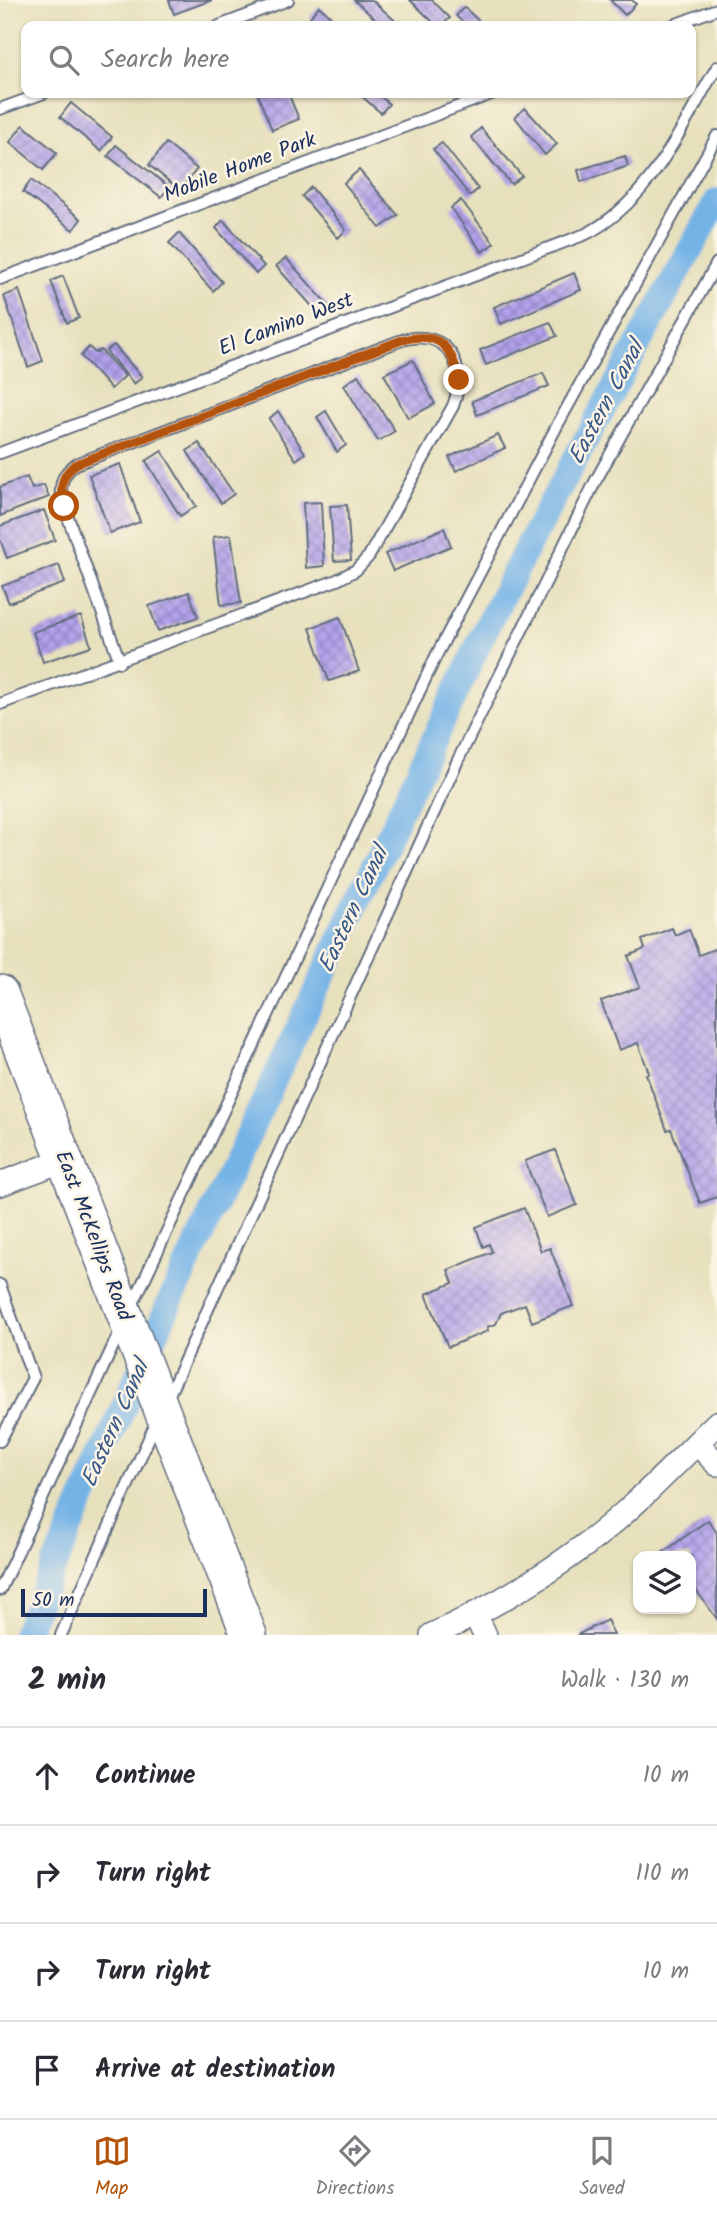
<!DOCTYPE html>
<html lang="en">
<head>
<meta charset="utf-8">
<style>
  body { margin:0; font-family:Kalam,sans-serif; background:#f7f7f7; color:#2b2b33 }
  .controls { position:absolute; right:21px; bottom:21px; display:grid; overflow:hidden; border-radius:14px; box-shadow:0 2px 5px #0004 }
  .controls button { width:63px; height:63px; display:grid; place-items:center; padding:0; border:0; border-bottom:2px solid #e1e1e2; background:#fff; color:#2b2b33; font:35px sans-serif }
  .scale { position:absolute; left:21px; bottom:18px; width:186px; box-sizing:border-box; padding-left:7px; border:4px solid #1b2f5e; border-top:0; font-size:19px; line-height:24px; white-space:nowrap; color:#1b2f5e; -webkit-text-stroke:5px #fcf5e5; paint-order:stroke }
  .stop { position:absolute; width:21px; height:21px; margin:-16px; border:5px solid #b45309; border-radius:50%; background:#fff }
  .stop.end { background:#b45309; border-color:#fff; box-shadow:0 2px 7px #0008 }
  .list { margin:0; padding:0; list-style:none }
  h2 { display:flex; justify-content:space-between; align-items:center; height:91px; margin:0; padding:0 28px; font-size:30px }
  h2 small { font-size:23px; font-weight:400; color:#7c7c81 }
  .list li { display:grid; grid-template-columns:46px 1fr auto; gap:21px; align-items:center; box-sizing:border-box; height:98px; padding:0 28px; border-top:2px solid #e1e1e2 }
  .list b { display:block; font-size:26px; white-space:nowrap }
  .list em { font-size:23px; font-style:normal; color:#7c7c81 }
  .icon { flex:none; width:38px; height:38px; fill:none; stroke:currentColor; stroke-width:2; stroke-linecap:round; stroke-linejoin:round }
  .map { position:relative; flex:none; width:717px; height:1635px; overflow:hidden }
  .search { position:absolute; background:#fff; box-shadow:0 2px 5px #0004; left:21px; right:21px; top:21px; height:77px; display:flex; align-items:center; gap:18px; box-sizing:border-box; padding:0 24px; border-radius:14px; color:#7c7c81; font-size:26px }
  .sheet { height:483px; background:#fff }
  nav { display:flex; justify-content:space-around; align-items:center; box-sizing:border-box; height:98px; border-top:2px solid #e1e1e2; background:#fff; font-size:19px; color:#7c7c81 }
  nav a { display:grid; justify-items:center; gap:4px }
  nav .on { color:#b45309 }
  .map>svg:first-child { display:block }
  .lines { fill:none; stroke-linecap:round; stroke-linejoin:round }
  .canal { stroke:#74b3e7; stroke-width:26 }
  .building { fill:url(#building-cross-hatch) }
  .lane-casing { stroke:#626d7f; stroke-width:14 }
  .street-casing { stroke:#626d7f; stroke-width:26 }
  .primary-casing { stroke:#626d7f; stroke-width:38 }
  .lane { stroke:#fff; stroke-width:10 }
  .street { stroke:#fff; stroke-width:23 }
  .primary { stroke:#fff; stroke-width:35 }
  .route { stroke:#b45309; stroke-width:9 }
  .labels { text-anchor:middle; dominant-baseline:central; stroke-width:5; stroke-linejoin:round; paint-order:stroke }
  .street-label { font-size:21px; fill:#1b2f5e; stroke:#fcf5e5 }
  .water-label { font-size:23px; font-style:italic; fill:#365787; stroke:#fcf5e5 }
</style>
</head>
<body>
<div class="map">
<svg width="717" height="1635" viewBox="0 0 717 1635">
  <defs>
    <pattern id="building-cross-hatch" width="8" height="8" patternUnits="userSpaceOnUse" patternTransform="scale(1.75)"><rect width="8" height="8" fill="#b2a1eb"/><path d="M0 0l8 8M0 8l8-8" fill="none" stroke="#9084c2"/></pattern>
  </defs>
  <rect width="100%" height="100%" fill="#fcf5e5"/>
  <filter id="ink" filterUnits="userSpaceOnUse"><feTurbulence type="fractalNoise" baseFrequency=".0143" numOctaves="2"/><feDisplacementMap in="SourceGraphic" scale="14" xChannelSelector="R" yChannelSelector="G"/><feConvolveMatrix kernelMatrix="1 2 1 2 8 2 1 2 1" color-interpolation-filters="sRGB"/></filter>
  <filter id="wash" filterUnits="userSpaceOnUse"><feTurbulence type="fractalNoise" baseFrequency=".00686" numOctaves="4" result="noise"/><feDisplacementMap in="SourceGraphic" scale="28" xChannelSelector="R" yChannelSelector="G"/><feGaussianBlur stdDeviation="1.57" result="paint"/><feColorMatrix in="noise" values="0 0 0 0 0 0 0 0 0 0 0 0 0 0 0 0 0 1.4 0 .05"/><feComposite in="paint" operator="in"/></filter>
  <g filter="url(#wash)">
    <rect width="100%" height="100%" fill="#e7e0bc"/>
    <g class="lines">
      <polyline class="canal" points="24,1635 172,1297 489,622 533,536 717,201"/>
    </g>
    <g id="blocks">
      <g class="building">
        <polygon points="169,0 212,0 174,14"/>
        <polygon points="354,0 372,0 401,26 383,26"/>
        <polygon points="410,0 432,0 450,18 441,26 437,26"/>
        <polygon points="610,0 632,0 636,4 625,15"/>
        <polygon points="319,6 341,26 320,26 310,17"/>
        <polygon points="464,7 484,26 467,26 456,16"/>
        <polygon points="257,93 288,93 299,119 272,130"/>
        <polygon points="358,93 377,93 389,104 381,113"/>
        <polygon points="71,103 112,137 101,151 60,117"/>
        <polygon points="525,108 557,144 545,155 515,117"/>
        <polygon points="23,125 57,153 43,170 10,142"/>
        <polygon points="481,128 522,176 511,184 471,137"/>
        <polygon points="166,143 197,169 180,190 149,165"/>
        <polygon points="442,143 478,189 470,196 433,149"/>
        <polygon points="116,145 169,187 161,197 108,156"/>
        <polygon points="625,156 628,166 581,182 578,170"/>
        <polygon points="359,170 398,215 380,228 344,183"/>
        <polygon points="31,180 81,219 73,230 23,192"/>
        <polygon points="311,187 346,230 338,238 302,196"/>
        <polygon points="461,200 494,243 482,252 451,208"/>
        <polygon points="223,220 264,266 256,274 216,228"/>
        <polygon points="179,233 222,282 213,291 169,243"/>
        <polygon points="286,258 329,306 320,315 276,266"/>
        <polygon points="574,273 581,290 501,324 494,307"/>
        <polygon points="63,276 79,318 67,323 51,281"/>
        <polygon points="19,290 43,361 28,367 4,296"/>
        <polygon points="550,322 557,336 486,365 480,350"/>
        <polygon points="114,345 142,377 134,384 106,351"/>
        <polygon points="89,347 95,353 101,350 125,376 111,389 81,356"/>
        <polygon points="413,360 435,404 408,418 384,374"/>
        <polygon points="543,373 549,386 477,415 472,401"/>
        <polygon points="358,375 395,431 378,441 344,385"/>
        <polygon points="278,411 305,453 296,460 269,419"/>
        <polygon points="326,411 346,445 337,452 317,417"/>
        <polygon points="498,435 505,448 456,471 449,457"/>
        <polygon points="199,443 234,494 221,503 187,451"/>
        <polygon points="162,451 196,506 180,516 146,461"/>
        <polygon points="120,464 140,522 110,533 89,475"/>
        <polygon points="27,477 32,489 44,485 49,497 0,516 0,487"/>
        <polygon points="321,502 324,566 306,568 303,503"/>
        <polygon points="347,505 351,560 334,561 330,506"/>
        <polygon points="44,510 55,540 7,558 0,539 0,526"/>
        <polygon points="444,528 451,546 393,571 385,554"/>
        <polygon points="231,535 241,603 221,605 213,537"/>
        <polygon points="59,565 65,583 9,603 2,586"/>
        <polygon points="189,592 198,617 158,631 149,606"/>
        <polygon points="81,616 91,646 43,662 33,632"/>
        <polygon points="340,617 359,671 329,681 310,628"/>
        <polygon points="672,928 675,935 689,929 699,955 717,948 717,1197 700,1203 671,1129 667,1130 646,1074 649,1073 638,1043 619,1050 601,1001 640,987 628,956 645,949 642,940"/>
        <polygon points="555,1150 577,1205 547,1217 525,1161"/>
        <polygon points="524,1208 541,1251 550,1248 573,1306 532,1322 525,1304 501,1313 496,1324 487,1327 488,1331 448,1347 426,1294 453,1283 448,1270 492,1252 489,1244 483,1247 476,1227"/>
        <polygon points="708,1520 717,1533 717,1619 691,1583 691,1556 658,1556"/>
        <polygon points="607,1620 614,1635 577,1635"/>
      </g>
    </g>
  </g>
  <g filter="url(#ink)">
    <use href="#blocks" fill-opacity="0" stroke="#626d7f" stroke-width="2"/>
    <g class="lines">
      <defs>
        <g id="lane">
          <polyline points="219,26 288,0"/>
          <polyline points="671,26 717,9"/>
          <polyline points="0,109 44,93"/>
          <polyline points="0,279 494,93"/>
          <path d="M0,453L586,234C651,201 681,127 717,67"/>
          <path d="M0,704L337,580L356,570L369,556L453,406C468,366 449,328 402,340L76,464C63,473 60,483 61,498L120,662"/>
          <polyline points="0,1285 33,1378 0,1441"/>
          <polyline points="131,1308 436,656 558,424 717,136"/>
          <polyline points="167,1399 457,762 596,480 717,263"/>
          <polyline points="0,1590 121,1329"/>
          <polyline points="61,1635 157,1420"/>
        </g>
        <g id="street">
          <polyline points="0,1184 64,1160"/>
          <polyline points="697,1443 717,1464"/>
          <polyline points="475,1614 485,1635"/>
          <path d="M432,1635C485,1611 537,1581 584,1546C632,1510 674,1465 717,1423"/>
        </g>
        <polyline id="primary" points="0,993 249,1635"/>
      </defs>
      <use href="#lane" class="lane-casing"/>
      <use href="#street" class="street-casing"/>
      <use href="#primary" class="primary-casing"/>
      <use href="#lane" class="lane"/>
      <use href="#street" class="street"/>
      <use href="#primary" class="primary"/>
    </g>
  </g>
  <g class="lines" filter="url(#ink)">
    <path class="route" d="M64,506C59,488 61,475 76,464L402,340C439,331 452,346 459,380"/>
  </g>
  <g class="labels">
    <g class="street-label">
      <text transform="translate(240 168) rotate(-21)">Mobile Home Park</text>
      <text transform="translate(286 325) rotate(-21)">El Camino West</text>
      <text transform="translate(93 1236) rotate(69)">East McKellips Road</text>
    </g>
    <g class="water-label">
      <text transform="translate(607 403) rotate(-62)">Eastern Canal</text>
      <text transform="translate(354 910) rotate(-65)">Eastern Canal</text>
      <text transform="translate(116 1424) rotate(-66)">Eastern Canal</text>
    </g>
  </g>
</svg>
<div class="controls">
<button><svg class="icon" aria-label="layers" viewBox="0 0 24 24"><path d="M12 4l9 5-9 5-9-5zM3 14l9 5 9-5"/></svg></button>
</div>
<div class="scale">50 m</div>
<div class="stop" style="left:64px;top:506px"></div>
<div class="stop end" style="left:459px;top:380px"></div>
<div class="search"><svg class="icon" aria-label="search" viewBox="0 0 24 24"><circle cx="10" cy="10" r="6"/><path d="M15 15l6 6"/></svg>Search here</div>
</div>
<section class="sheet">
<h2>2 min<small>Walk · 130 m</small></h2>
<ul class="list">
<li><svg class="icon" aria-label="ahead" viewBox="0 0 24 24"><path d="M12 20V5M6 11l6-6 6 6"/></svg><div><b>Continue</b></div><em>10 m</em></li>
<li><svg class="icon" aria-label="right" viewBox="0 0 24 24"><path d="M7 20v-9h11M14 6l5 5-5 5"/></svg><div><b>Turn right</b></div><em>110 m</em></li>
<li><svg class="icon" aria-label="right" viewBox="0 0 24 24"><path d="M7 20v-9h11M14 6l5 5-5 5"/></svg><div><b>Turn right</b></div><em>10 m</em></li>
<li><svg class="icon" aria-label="arrive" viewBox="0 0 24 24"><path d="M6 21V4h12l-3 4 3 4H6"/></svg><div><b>Arrive at destination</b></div></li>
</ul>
</section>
<nav>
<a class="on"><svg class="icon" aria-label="map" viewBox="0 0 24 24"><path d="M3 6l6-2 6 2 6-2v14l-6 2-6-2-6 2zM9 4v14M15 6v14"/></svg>Map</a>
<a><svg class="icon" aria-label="directions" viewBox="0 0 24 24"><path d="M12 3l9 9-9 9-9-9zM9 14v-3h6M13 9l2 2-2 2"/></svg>Directions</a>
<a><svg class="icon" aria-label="saved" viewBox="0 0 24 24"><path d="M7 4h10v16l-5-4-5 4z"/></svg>Saved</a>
</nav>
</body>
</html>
